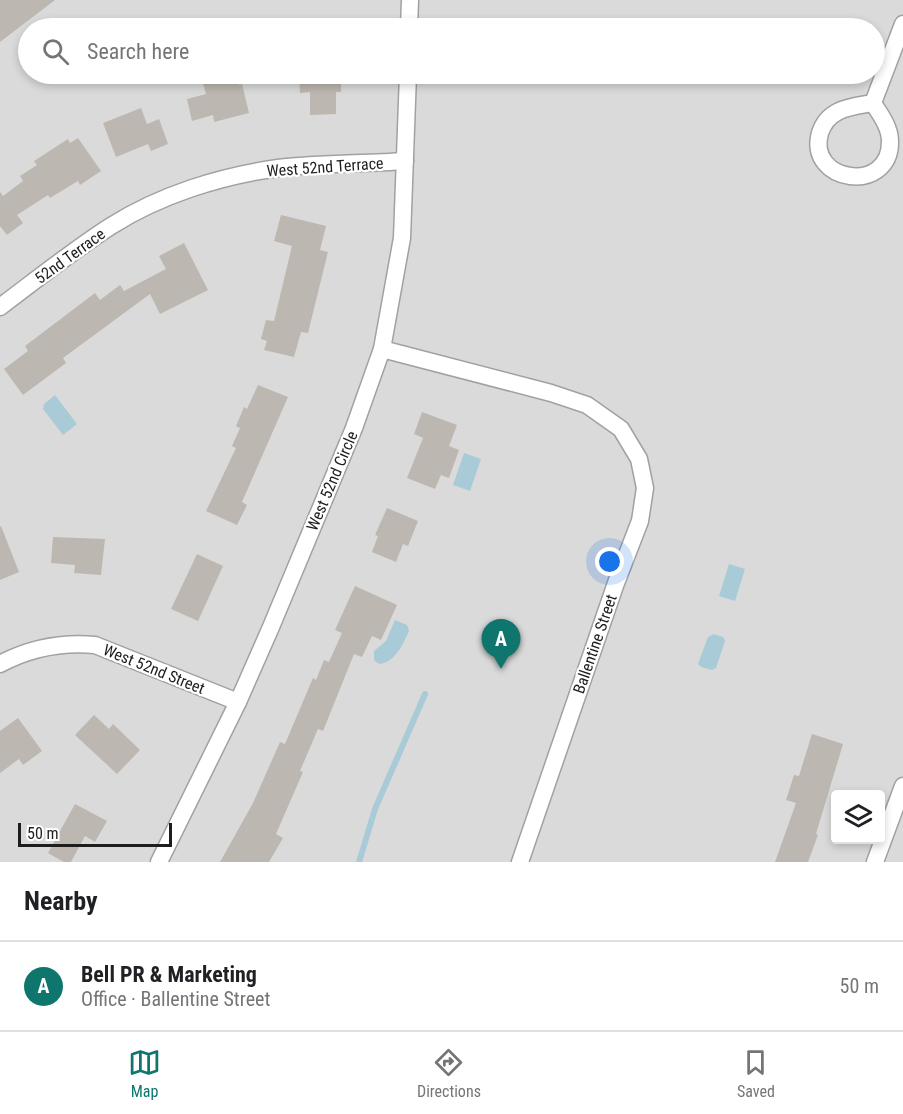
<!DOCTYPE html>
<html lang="en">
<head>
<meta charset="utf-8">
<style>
  body { margin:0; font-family:"Roboto Condensed",sans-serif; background:#f6f6f6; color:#202124 }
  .controls { position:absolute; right:18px; bottom:18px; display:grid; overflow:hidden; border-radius:6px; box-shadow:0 3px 9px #0003 }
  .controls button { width:54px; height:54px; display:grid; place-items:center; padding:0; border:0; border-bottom:2px solid #e0e0e0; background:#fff; color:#202124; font:30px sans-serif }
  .scale { position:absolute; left:18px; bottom:15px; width:154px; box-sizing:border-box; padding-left:6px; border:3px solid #1d1d1d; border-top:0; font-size:16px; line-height:21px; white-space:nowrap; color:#1d1d1d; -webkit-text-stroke:4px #fff; paint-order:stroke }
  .you { position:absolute; left:610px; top:562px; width:21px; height:21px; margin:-15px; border:4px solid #fff; border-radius:50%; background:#1a73e8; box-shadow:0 0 0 9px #1a73e833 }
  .badge { display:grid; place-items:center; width:39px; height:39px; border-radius:50%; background:#0f766e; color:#fff; font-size:20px; font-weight:700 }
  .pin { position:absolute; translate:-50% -50px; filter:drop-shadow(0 2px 3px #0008) }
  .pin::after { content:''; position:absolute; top:32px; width:21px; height:18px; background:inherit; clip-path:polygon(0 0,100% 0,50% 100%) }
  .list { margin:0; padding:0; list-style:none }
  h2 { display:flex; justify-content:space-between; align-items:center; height:78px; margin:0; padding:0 24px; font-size:26px }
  h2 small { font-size:20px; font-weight:400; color:#757577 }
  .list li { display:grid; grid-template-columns:39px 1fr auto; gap:18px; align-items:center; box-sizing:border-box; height:90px; padding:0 24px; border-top:2px solid #e0e0e0 }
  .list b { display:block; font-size:22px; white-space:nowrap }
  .list p { margin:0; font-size:20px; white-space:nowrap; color:#757577 }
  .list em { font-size:20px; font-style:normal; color:#757577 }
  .icon { flex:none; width:33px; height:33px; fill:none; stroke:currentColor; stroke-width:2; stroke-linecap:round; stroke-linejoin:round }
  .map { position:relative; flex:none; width:903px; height:862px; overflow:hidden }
  .search { position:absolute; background:#fff; box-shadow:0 3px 9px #0003; left:18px; right:18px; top:18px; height:66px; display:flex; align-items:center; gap:15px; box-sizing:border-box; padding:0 21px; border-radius:33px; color:#757577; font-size:22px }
  .sheet { height:168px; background:#fff }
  nav { display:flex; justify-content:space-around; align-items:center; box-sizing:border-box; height:84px; border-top:2px solid #e0e0e0; background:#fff; font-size:16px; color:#757577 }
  nav a { display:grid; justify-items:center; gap:3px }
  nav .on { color:#0f766e }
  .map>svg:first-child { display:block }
  .residential { fill:#dbdada; fill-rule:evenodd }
  .water { fill:#a9cbd7 }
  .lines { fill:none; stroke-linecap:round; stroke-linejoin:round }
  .stream { stroke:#a9cbd7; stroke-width:6 }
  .building { fill:#bdb7b1 }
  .minor-casing { stroke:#a1a1a1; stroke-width:19 }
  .minor { stroke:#fff; stroke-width:16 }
  .labels { text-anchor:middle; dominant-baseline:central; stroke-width:4.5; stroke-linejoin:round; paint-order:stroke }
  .street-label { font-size:16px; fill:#1d1d1d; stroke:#fff }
</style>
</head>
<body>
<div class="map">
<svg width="903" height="862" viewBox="0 0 903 862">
  <rect width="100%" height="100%" fill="#edeae4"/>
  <path class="residential" d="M0,0H903V862H0ZM28,28H874V74H28ZM836,794H880V840H836Z"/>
  <g class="water">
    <polygon points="55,395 77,424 63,435 43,409 44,404"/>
    <polygon points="464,453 481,459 470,491 453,485"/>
    <polygon points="729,564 745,569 735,601 719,596"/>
    <path d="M395,620L407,625L409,631C403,644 395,663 379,664L374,660V651L386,641Z"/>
    <polygon points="714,634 723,637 725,641 716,668 712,670 701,667 698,664 708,637"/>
  </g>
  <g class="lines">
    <polyline class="stream" points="359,862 375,809 425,694"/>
  </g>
  <g class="building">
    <polygon points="0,0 55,0 0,42"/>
    <polygon points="219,74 236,74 239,85 242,84 249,113 214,122 213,115 192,121 187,99 206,94 202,80 220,76"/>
    <polygon points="299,74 341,74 341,92 336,92 336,114 310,115 310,92 300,93"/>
    <polygon points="141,108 147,124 159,119 168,144 151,151 148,144 116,157 103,123"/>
    <polygon points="78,138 101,171 80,185 78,181 50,198 48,195 17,215 23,223 7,235 0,226 0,192 3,196 23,181 20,176 37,165 34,161 68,139 70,143"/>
    <polygon points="281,215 326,226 320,250 328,252 308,333 301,332 294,357 264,350 267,341 261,339 266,320 274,321 292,246 274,241"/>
    <polygon points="184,243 208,290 160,314 150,294 63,358 66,363 23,395 4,369 28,351 25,346 95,293 100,300 120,285 124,291 166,269 159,256"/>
    <polygon points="258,385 288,397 242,502 247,505 237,525 206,511 236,448 232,446 240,428 236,426 244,407 247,409"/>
    <polygon points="422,412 457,425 449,446 459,450 449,478 441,475 435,489 407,478 423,438 414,434"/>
    <polygon points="387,508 418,521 408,546 403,544 396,562 372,552 378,536 375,535"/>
    <polygon points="1,526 19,572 0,580 0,527"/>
    <polygon points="53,537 105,539 101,575 74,573 75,565 51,563"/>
    <polygon points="197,554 223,566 198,621 171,609"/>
    <polygon points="355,586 397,605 381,640 372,636 362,657 354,654 323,731 318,729 300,771 303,772 276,834 283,838 269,862 220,862 253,803 280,742 285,744 313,678 316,680 324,660 329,662 342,633 335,630"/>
    <polygon points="94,715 109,729 113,724 140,750 117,774 75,735"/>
    <polygon points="18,718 42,751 23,765 19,759 0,773 0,731"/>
    <polygon points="812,734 843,744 816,834 818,835 808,862 775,862 796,803 786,800 794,775 799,776"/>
    <polygon points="75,804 107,821 95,842 85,836 71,862 64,862 48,853"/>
  </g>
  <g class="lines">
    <defs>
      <g id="minor">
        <polyline points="409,28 410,0"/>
        <path d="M873,103C880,114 890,127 890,141C891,195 806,183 820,133C828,108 851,107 873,103Z"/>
        <polyline points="873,103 903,24"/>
        <path d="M0,307C36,280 72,251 111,226C160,195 220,176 278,168C320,163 363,164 405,161"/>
        <polyline points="382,349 551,393 587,405 621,429 639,459 645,488 640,521 616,583 520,862"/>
        <path d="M0,664C30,648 62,642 95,645L238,702"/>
        <polyline points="159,862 238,702 271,627 354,428 382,349 402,238 408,74"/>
        <polyline points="875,862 903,786"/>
      </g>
    </defs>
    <use href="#minor" class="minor-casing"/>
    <use href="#minor" class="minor"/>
  </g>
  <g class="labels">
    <g class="street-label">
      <text transform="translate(325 167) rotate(-4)">West 52nd Terrace</text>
      <text transform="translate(70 256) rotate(-36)">52nd Terrace</text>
      <text transform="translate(332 481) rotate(-67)">West 52nd Circle</text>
      <text transform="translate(595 644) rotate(-71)">Ballentine Street</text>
      <text transform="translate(154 669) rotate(22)">West 52nd Street</text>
    </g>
  </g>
</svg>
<div class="controls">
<button><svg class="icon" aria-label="layers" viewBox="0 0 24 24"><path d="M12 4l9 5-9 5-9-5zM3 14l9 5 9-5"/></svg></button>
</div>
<div class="scale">50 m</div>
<div class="you"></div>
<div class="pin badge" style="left:501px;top:669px">A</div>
<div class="search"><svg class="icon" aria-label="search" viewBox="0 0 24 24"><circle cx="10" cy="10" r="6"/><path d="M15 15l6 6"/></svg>Search here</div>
</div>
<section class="sheet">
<h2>Nearby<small></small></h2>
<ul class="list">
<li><span class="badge">A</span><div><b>Bell PR &amp; Marketing</b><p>Office · Ballentine Street</p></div><em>50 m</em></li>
</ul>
</section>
<nav>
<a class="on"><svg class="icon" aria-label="map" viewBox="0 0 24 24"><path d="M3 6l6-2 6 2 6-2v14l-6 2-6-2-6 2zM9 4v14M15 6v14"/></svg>Map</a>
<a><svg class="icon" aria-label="directions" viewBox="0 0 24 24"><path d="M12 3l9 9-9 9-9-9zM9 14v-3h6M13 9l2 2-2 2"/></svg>Directions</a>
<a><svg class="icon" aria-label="saved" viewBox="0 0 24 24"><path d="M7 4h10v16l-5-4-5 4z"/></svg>Saved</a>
</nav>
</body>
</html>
